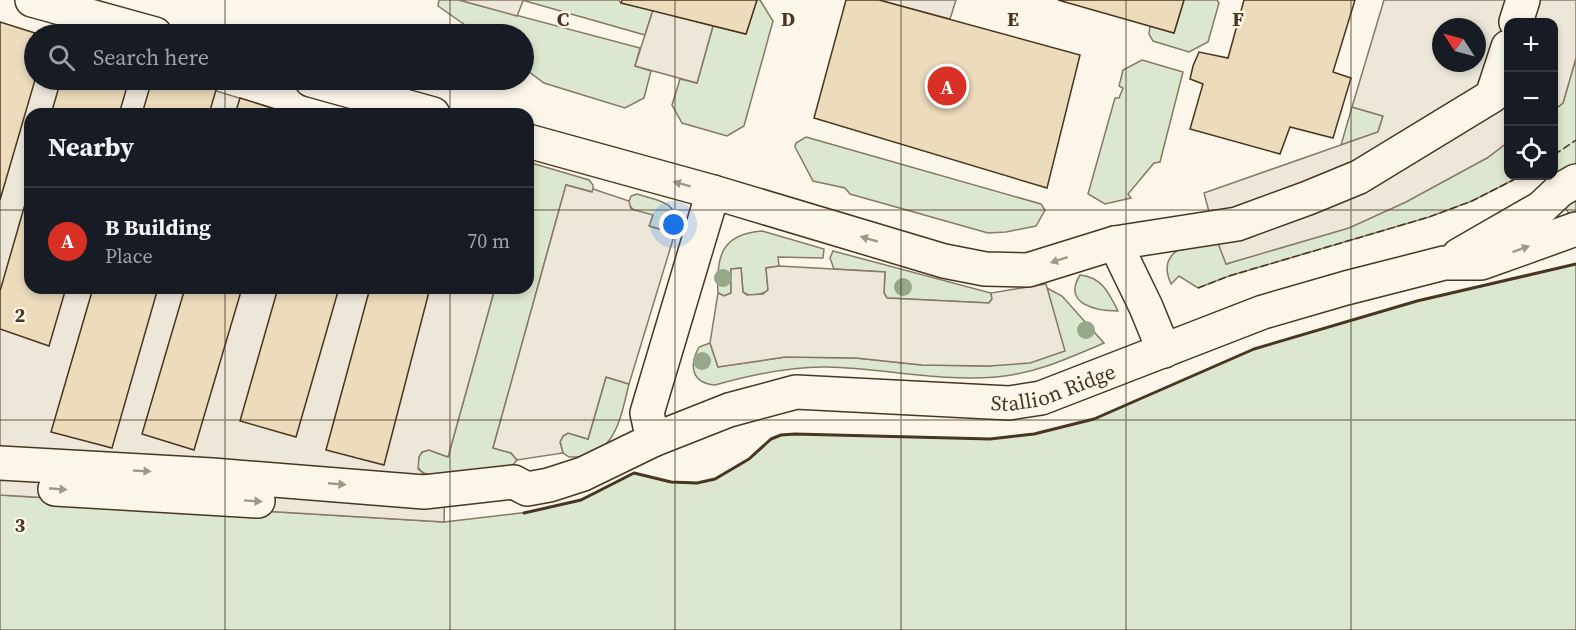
<!DOCTYPE html>
<html lang="en">
<head>
<meta charset="utf-8">
<style>
  body { margin:0; font-family:"Source Serif 4",serif; background:#20242c; color:#f1f3f6 }
  .controls { position:absolute; right:18px; top:18px; display:grid; overflow:hidden; border-radius:12px; box-shadow:0 3px 9px #0003 }
  .controls button { width:54px; height:54px; display:grid; place-items:center; padding:0; border:0; border-bottom:2px solid #363941; background:#171b24; color:#f1f3f6; font:30px sans-serif }
  .compass { position:absolute; left:1432px; top:18px; width:54px; height:54px; border-radius:50%; background:#171b24; box-shadow:0 3px 9px #0003; rotate:306deg }
  .you { position:absolute; left:674px; top:225px; width:21px; height:21px; margin:-15px; border:4px solid #fff; border-radius:50%; background:#1a73e8; box-shadow:0 0 0 9px #1a73e833 }
  .badge { display:grid; place-items:center; width:39px; height:39px; border-radius:50%; background:#d93025; color:#fff; font-size:20px; font-weight:700 }
  .pin { position:absolute; translate:-50% -50%; border:3px solid #fff; box-shadow:0 2px 6px #0006 }
  .list { margin:0; padding:0; list-style:none }
  h2 { display:flex; justify-content:space-between; align-items:center; height:78px; margin:0; padding:0 24px; font-size:26px }
  h2 small { font-size:20px; font-weight:400; color:#9ea1a6 }
  .list li { display:grid; grid-template-columns:39px 1fr auto; gap:18px; align-items:center; box-sizing:border-box; height:108px; padding:0 24px; border-top:2px solid #363941 }
  .list b { display:block; font-size:22px; white-space:nowrap }
  .list p { margin:0; font-size:20px; white-space:nowrap; color:#9ea1a6 }
  .list em { font-size:20px; font-style:normal; color:#9ea1a6 }
  .icon { flex:none; width:33px; height:33px; fill:none; stroke:currentColor; stroke-width:2; stroke-linecap:round; stroke-linejoin:round }
  .map { position:relative; flex:none; width:1576px; height:630px; overflow:hidden }
  .search { position:absolute; background:#171b24; box-shadow:0 3px 9px #0003; left:24px; top:24px; width:510px; height:66px; display:flex; align-items:center; gap:15px; box-sizing:border-box; padding:0 21px; border-radius:33px; color:#9ea1a6; font-size:22px }
  .panel { position:absolute; background:#171b24; box-shadow:0 3px 9px #0003; left:24px; top:108px; width:510px; height:186px; border-radius:18px }
  .map>svg:first-child { display:block }
  .green { fill:#dce7d0; stroke:#887966; stroke-width:1.5 }
  .parking { fill:#ede7d9; stroke:#887966; stroke-width:1.5; fill-rule:evenodd }
  .building { fill:#ecdcbc; stroke:#4a3520; stroke-width:1.5 }
  .lines { fill:none; stroke-linecap:round; stroke-linejoin:round }
  .minor-casing { stroke:#4a3520; stroke-width:36 }
  .minor { stroke:#fbf6e9; stroke-width:33 }
  .fence { stroke:#4a3520; stroke-width:1.5; stroke-dasharray:8 3; stroke-linecap:butt }
  .wall { stroke:#4a3520; stroke-width:3 }
  .tree { fill:#96a887 }
  .oneway { fill:#a29684 }
  .grid { fill:none; stroke:#4a3520; stroke-width:1.5; stroke-opacity:0.55 }
  .labels { text-anchor:middle; dominant-baseline:central; stroke-width:4.5; stroke-linejoin:round; paint-order:stroke }
  .street-label { font-size:21px; fill:#4a3520; stroke:#fbf6e9 }
  .grid-label { font-size:20px; text-anchor:middle; font-weight:bold; fill:#4a3520; stroke:#fbf6e9; stroke-width:4.5; stroke-linejoin:round; paint-order:stroke }
</style>
</head>
<body>
<div class="map">
<svg width="1576" height="630" viewBox="0 0 1576 630">
  <rect width="100%" height="100%" fill="#fbf6e9"/>
  <g class="green">
    <polygon points="439,0 459,0 640,48 635,66 651,71 644,98 625,108 544,83 524,68 524,34 478,34 438,6"/>
    <polygon points="522,0 619,0 621,3 653,10 645,35"/>
    <polygon points="757,0 760,0 773,21 744,126 727,136 682,123 672,105 680,79 697,83 713,26 746,34"/>
    <polygon points="1184,0 1217,0 1219,3 1208,42 1189,52 1153,41 1149,34 1150,26 1174,33"/>
    <polygon points="1576,58 1576,226 1547,176 1554,176 1554,110 1563,103"/>
    <polygon points="1142,60 1183,72 1160,162 1154,163 1128,194 1131,198 1105,204 1088,194 1115,98 1119,98 1123,88 1119,86 1123,70"/>
    <polygon points="1352,107 1383,116 1378,132 1341,145"/>
    <polygon points="806,137 1041,204 1045,210 1036,226 1006,232 988,233 850,194 845,188 813,181 795,147 796,143"/>
    <path d="M1508,142V176H1521L1472,201L1429,217L1229,276L1198,288L1179,276L1171,284C1155,249 1191,244 1216,238L1227,264L1487,158Z"/>
    <path d="M528,162L589,180L593,185V192L566,185L493,448L511,453L517,460L511,467L435,476C420,474 412,467 422,452L429,450L448,457L495,288H528Z"/>
    <path d="M637,194C659,201 680,201 675,230L672,233L649,226L628,204L631,196Z"/>
    <path d="M762,231L824,249L823,258L778,257L779,266L766,268L768,290C762,295 750,297 743,292L741,268L731,269V293L724,296L718,293C716,257 721,234 762,231Z"/>
    <polygon points="833,251 991,293 992,299 989,303 887,298 884,293 885,272 834,269 830,258"/>
    <polygon points="1576,264 1576,630 0,630 0,495 444,522 529,512 581,500 634,473 671,482 697,483 715,479 749,459 771,439 781,435 795,434 990,439 1034,434 1094,419 1254,349 1417,301"/>
    <path d="M1080,275C1102,277 1109,293 1118,311C1096,311 1062,304 1080,275Z"/>
    <path d="M1047,288L1062,296L1104,343C1069,358 1034,374 996,377C941,382 882,368 827,367C790,366 751,375 715,385C691,383 689,365 699,347L710,343L718,367L785,357L856,358L922,365L989,366L1064,350Z"/>
    <path d="M606,377L629,384C620,420 615,459 569,457L563,453L560,442L563,436L568,433L588,439Z"/>
  </g>
  <g class="parking">
    <polygon points="459,0 522,0 523,1 517,16"/>
    <polygon points="879,0 956,0 950,19"/>
    <path d="M1384,0H1576V58L1563,103L1554,110V22H1508V142L1487,158L1406,202L1349,228L1226,264L1216,238L1204,193L1378,132L1383,116L1352,107ZM1441,27H1477V63H1441Z"/>
    <polygon points="653,10 713,26 697,83 635,66"/>
    <polygon points="0,23 38,34 34,34 34,80 181,80 291,114 30,114 30,288 495,288 448,457 429,450 422,452 419,457 418,469 424,474 445,476 444,522 0,495"/>
    <polygon points="566,185 592,192 593,189 629,201 631,209 653,215 649,226 672,233 674,236 629,384 606,377 588,439 568,433 563,436 560,442 563,453 517,460 511,453 493,448"/>
    <polygon points="779,266 885,272 884,293 887,298 989,303 992,299 991,293 1046,284 1065,351 1030,363 989,366 922,365 856,358 785,357 718,367 710,343 718,293 724,296 731,293 731,269 741,268 743,292 747,295 763,294 768,290 766,268"/>
  </g>
  <g class="building">
    <polygon points="622,0 757,0 746,34 621,3"/>
    <polygon points="846,0 879,0 1080,55 1047,188 814,118"/>
    <polygon points="1058,0 1184,0 1174,33"/>
    <polygon points="1244,0 1355,0 1333,72 1351,78 1333,138 1290,127 1280,154 1190,129 1203,84 1190,79 1193,66 1199,52 1228,58"/>
    <polygon points="0,22 38,34 34,34 35,80 0,200"/>
    <polygon points="61,80 129,80 119,114 51,114"/>
    <polygon points="152,80 206,80 218,83 209,114 142,114"/>
    <polygon points="240,98 291,114 235,114"/>
    <polygon points="30,187 30,288 66,288 49,346 0,329 0,291"/>
    <polygon points="93,288 158,288 112,448 51,432"/>
    <polygon points="185,288 242,288 194,450 142,434"/>
    <polygon points="278,288 339,288 296,437 240,421"/>
    <polygon points="370,288 430,288 384,465 326,450"/>
  </g>
  <g class="lines">
    <defs>
      <g id="minor">
        <polyline points="32,0 155,34"/>
        <polyline points="1516,22 1523,0"/>
        <polyline points="311,80 433,114"/>
        <polyline points="528,141 713,192 944,261 985,269 1028,270 1115,243 1237,224 1308,198 1359,177 1492,96 1508,47"/>
        <polyline points="1115,243 1146,307 1164,351"/>
        <polyline points="1459,255 1541,208 1560,190 1576,181"/>
        <polyline points="653,440 647,413 713,192"/>
        <path id="s1" d="M0,463L212,475L424,492L514,482L527,489L549,485L583,474L653,440L729,410L796,392L1009,403L1041,398L1263,312L1346,288L1444,263H1481L1576,229"/>
        <polyline points="55,489 258,501"/>
      </g>
    </defs>
    <use href="#minor" class="minor-casing"/>
    <use href="#minor" class="minor"/>
    <g class="fence">
      <polyline points="1554,155 1576,140"/>
      <polyline points="1198,288 1229,276 1429,217 1472,201 1521,176"/>
    </g>
    <polyline class="wall" points="524,513 581,500 634,473 671,482 697,483 715,479 749,459 771,439 781,435 795,434 990,439 1034,434 1094,419 1254,349 1417,301 1576,264"/>
  </g>
  <g class="tree">
    <circle cx="723" cy="278" r="9"/>
    <circle cx="903" cy="287" r="9"/>
    <circle cx="1086" cy="330" r="9"/>
    <circle cx="702" cy="361" r="9"/>
  </g>
  <defs><path id="oneway-solid" d="M-6-.8H1V-3.2L6.5 0L1 3.2V.8H-6Z" transform="scale(1.5)"/></defs>
  <g class="oneway">
    <use href="#oneway-solid" transform="translate(682 184) rotate(-165)"/>
    <use href="#oneway-solid" transform="translate(869 239) rotate(-164)"/>
    <use href="#oneway-solid" transform="translate(1521 249) rotate(-20)"/>
    <use href="#oneway-solid" transform="translate(1059 260) rotate(162)"/>
    <use href="#oneway-solid" transform="translate(142 471) rotate(3)"/>
    <use href="#oneway-solid" transform="translate(337 484) rotate(5)"/>
    <use href="#oneway-solid" transform="translate(58 489) rotate(5)"/>
    <use href="#oneway-solid" transform="translate(253 501) rotate(4)"/>
  </g>
  <path class="grid" d="M225,0V34M450,0V34M675,0V630M901,0V630M1126,0V630M1351,0V630M225,80V114M450,80V114M0,210H30M528,210H1576M225,288V630M450,288V630M0,420H1576"/>
  <g class="labels">
    <g class="street-label">
      <text stroke="none"><textPath href="#s1" startOffset="1077">Stallion Ridge</textPath></text>
    </g>
  </g>
  <g class="grid-label">
    <text x="563" y="26">C</text>
    <text x="788" y="26">D</text>
    <text x="1013" y="26">E</text>
    <text x="1238" y="26">F</text>
    <text x="20" y="322">2</text>
    <text x="20" y="532">3</text>
  </g>
</svg>
<div class="controls">
<button>+</button>
<button>−</button>
<button><svg class="icon" aria-label="locate" viewBox="0 0 24 24"><circle cx="12" cy="12" r="6"/><path d="M12 2v4M12 18v4M2 12h4M18 12h4"/></svg></button>
</div>
<svg class="compass" viewBox="-18 -18 36 36"><path d="M0-13l5 13h-10z" fill="#e53935"/><path d="M0 13l5-13h-10z" fill="#9ea1a6"/></svg>
<div class="you"></div>
<div class="pin badge" style="left:947px;top:86px">A</div>
<div class="search"><svg class="icon" aria-label="search" viewBox="0 0 24 24"><circle cx="10" cy="10" r="6"/><path d="M15 15l6 6"/></svg>Search here</div>
<section class="panel">
<h2>Nearby<small></small></h2>
<ul class="list">
<li><span class="badge">A</span><div><b>B Building</b><p>Place</p></div><em>70 m</em></li>
</ul>
</section>
</div>
</body>
</html>
